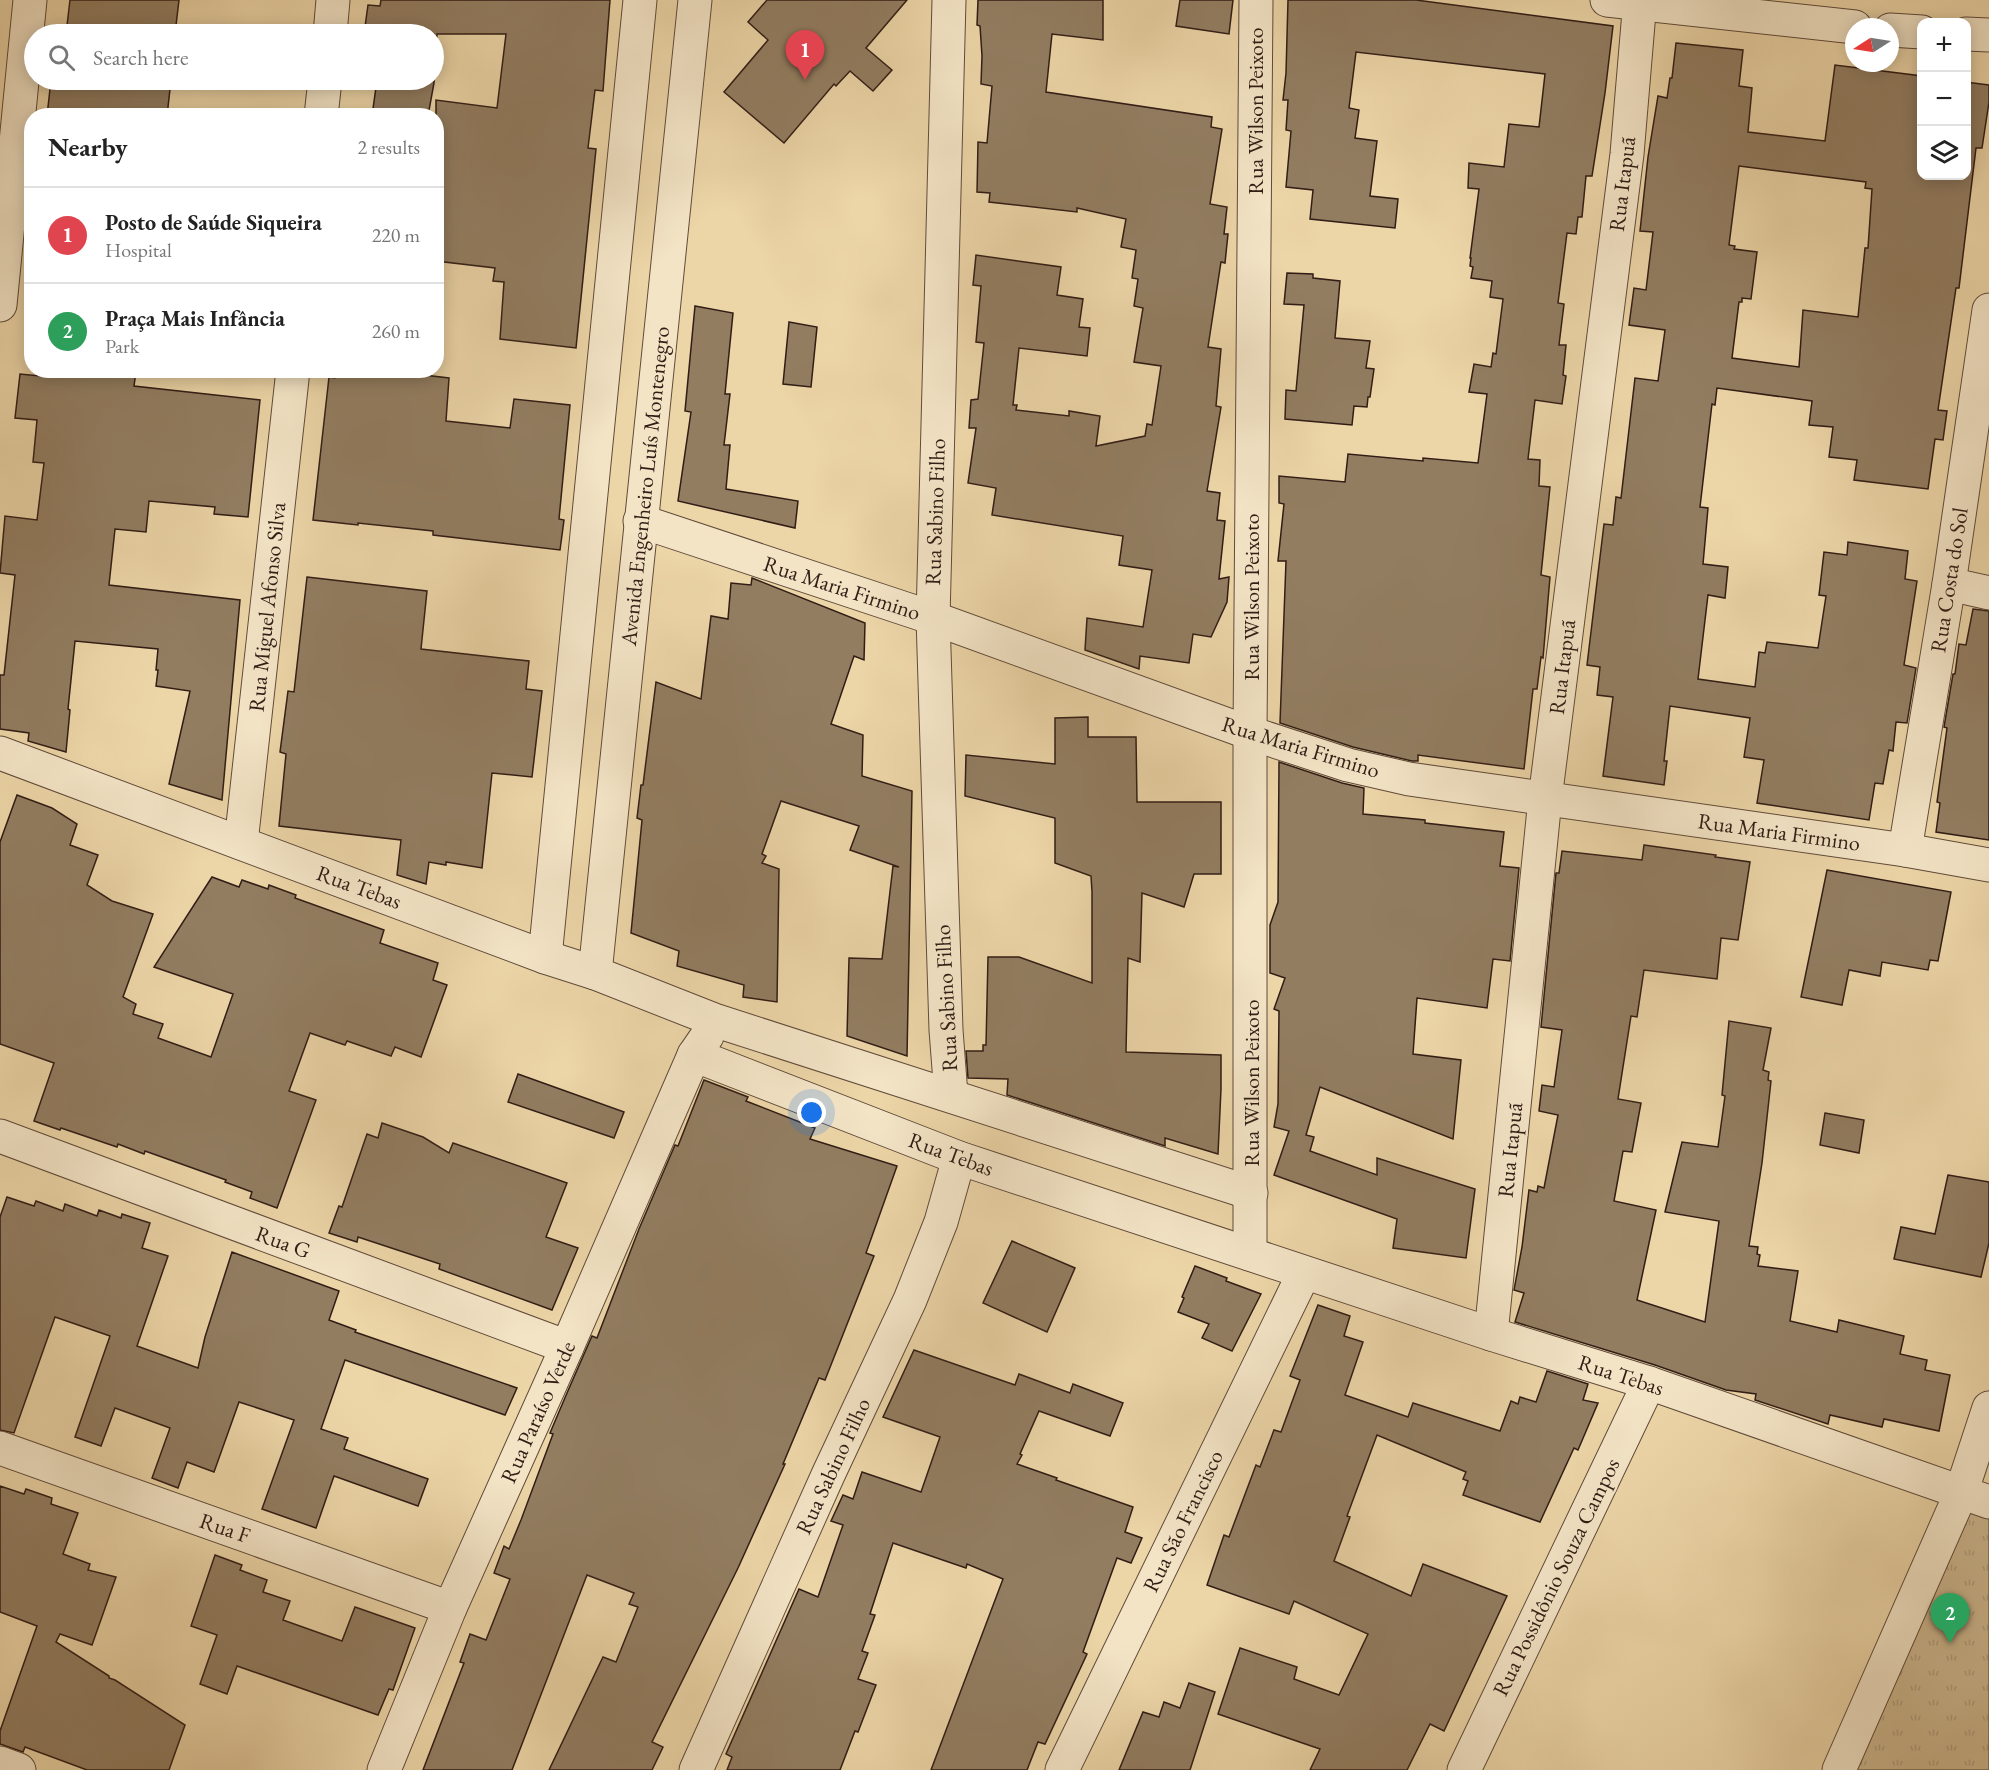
<!DOCTYPE html>
<html lang="en">
<head>
<meta charset="utf-8">
<style>
  body { margin:0; font-family:"EB Garamond",serif; background:#f6f6f6; color:#222 }
  .controls { position:absolute; right:18px; top:18px; display:grid; overflow:hidden; border-radius:12px; box-shadow:0 3px 15px #0003 }
  .controls button { width:54px; height:54px; display:grid; place-items:center; padding:0; border:0; border-bottom:2px solid #e0e0e0; background:#fff; color:#222; font:30px sans-serif }
  .compass { position:absolute; left:1845px; top:18px; width:54px; height:54px; border-radius:50%; background:#fff; box-shadow:0 3px 15px #0003; rotate:258deg }
  .you { position:absolute; left:812px; top:1113px; width:21px; height:21px; margin:-15px; border:4px solid #fff; border-radius:50%; background:#1a73e8; box-shadow:0 0 0 9px #1a73e833 }
  .badge { display:grid; place-items:center; width:39px; height:39px; border-radius:50%; background:#8f2418; color:#fff; font-size:20px; font-weight:700 }
  .pin { position:absolute; translate:-50% -50px; filter:drop-shadow(0 2px 3px #0008) }
  .pin::after { content:''; position:absolute; top:32px; width:21px; height:18px; background:inherit; clip-path:polygon(0 0,100% 0,50% 100%) }
  .list { margin:0; padding:0; list-style:none }
  h2 { display:flex; justify-content:space-between; align-items:center; height:78px; margin:0; padding:0 24px; font-size:26px }
  h2 small { font-size:20px; font-weight:400; color:#767676 }
  .list li { display:grid; grid-template-columns:39px 1fr auto; gap:18px; align-items:center; box-sizing:border-box; height:96px; padding:0 24px; border-top:2px solid #e0e0e0 }
  .list b { display:block; font-size:22px; white-space:nowrap }
  .list p { margin:0; font-size:20px; white-space:nowrap; color:#767676 }
  .list em { font-size:20px; font-style:normal; color:#767676 }
  .icon { flex:none; width:33px; height:33px; fill:none; stroke:currentColor; stroke-width:2; stroke-linecap:round; stroke-linejoin:round }
  .map { position:relative; flex:none; width:1989px; height:1770px; overflow:hidden }
  .search { position:absolute; background:#fff; box-shadow:0 3px 15px #0003; left:24px; top:24px; width:420px; height:66px; display:flex; align-items:center; gap:15px; box-sizing:border-box; padding:0 21px; border-radius:33px; color:#767676; font-size:22px }
  .panel { position:absolute; background:#fff; box-shadow:0 3px 15px #0003; left:24px; top:108px; width:420px; height:270px; border-radius:24px }
  .map>svg:first-child { display:block }
  .grass { fill:url(#grass-tufts); stroke:#7e6a52; stroke-width:1.5 }
  .building { fill:#927d61; stroke:#311d16; stroke-width:1.5; fill-rule:evenodd }
  .lines { fill:none; stroke-linecap:round; stroke-linejoin:round }
  .street-casing { stroke:#604b3a; stroke-width:35 }
  .street { stroke:#f3e4c6; stroke-width:33 }
  .labels { text-anchor:middle; dominant-baseline:central; stroke-width:4.5; stroke-linejoin:round; paint-order:stroke }
  .street-label { font-size:22px; fill:#311d16; stroke:#f3e4c6 }
</style>
</head>
<body>
<div class="map">
<svg width="1989" height="1770" viewBox="0 0 1989 1770">
  <defs>
    <pattern id="grass-tufts" width="24" height="20" patternUnits="userSpaceOnUse" patternTransform="scale(1.5)"><rect width="24" height="20" fill="#ccb68e"/><path d="M3 7l-1-3M5 7V3M7 7l1-3M15 17l-1-3M17 17v-4M19 17l1-3" fill="none" stroke="#b09c7a"/></pattern>
  </defs>
  <rect width="100%" height="100%" fill="#ecd5a7"/>
  <filter id="stains"><feTurbulence type="fractalNoise" baseFrequency=".00333" numOctaves="4"/><feColorMatrix values="0 0 0 0 .2 0 0 0 0 .09 0 0 0 0 .02 0 0 0 .5 -.17"/></filter>
  <radialGradient id="worn" r=".72"><stop offset=".6" stop-color="#630" stop-opacity="0"/><stop offset="1" stop-color="#630" stop-opacity=".3"/></radialGradient>
  <polygon class="grass" points="1970,1509 1989,1516 1989,1770 1856,1770"/>
  <g class="building">
    <polygon points="70,0 179,0 175,34 66,34"/>
    <polygon points="381,0 610,0 603,91 595,90 588,148 596,149 576,348 500,339 504,282 493,281 495,268 436,261 436,100 497,108 506,34 437,34 434,83 428,116 372,116 377,80 434,80 434,34 364,34 368,5 380,6"/>
    <polygon points="767,0 907,0 866,48 892,70 873,91 850,71 836,86 834,84 784,143 724,92 768,40 748,22"/>
    <polygon points="978,0 1103,0 1103,40 1052,34 1046,92 1212,117 1211,127 1222,129 1210,204 1227,207 1224,234 1228,234 1225,263 1221,262 1208,347 1221,349 1216,406 1221,407 1207,491 1220,493 1217,520 1225,521 1219,579 1229,577 1227,602 1211,637 1193,634 1189,663 1140,656 1139,669 1085,650 1087,618 1143,627 1152,570 1119,565 1123,536 992,515 996,488 968,483 976,428 969,428 971,400 978,399 984,343 976,342 981,286 973,285 976,255 1061,267 1057,295 1083,299 1079,327 1090,328 1087,356 1019,348 1013,405 1017,405 1016,410 1069,416 1069,411 1100,416 1096,446 1145,436 1147,424 1152,425 1161,366 1134,362 1143,308 1134,306 1138,279 1132,278 1136,250 1121,247 1126,219 1077,208 1077,212 989,202 990,193 977,192 978,142 987,143 992,86 981,84 982,56 980,26 977,25"/>
    <polygon points="1180,0 1233,0 1229,34 1176,26"/>
    <polygon points="1288,0 1416,0 1613,26 1605,93 1592,176 1586,176 1582,217 1578,217 1576,234 1567,233 1558,303 1564,304 1559,345 1566,345 1563,375 1566,376 1562,404 1535,400 1528,459 1540,460 1539,486 1550,487 1541,575 1550,577 1543,658 1541,657 1537,689 1533,689 1524,769 1418,755 1418,761 1412,761 1353,747 1280,723 1286,561 1278,561 1284,504 1279,503 1279,476 1345,482 1348,454 1423,461 1423,458 1478,463 1487,394 1469,392 1474,364 1491,367 1493,353 1496,354 1503,299 1490,297 1492,281 1471,278 1473,267 1470,266 1471,258 1470,258 1479,189 1468,188 1469,163 1504,167 1509,124 1539,127 1545,74 1356,52 1349,108 1359,110 1355,138 1377,141 1370,196 1398,199 1395,228 1310,219 1313,190 1286,187 1291,131 1286,130 1288,100 1283,100 1286,73"/>
    <path d="M1676,43L1743,50L1739,86L1752,88L1748,132L1825,141L1835,65L1922,76V176H1966V82L1989,85V102L1982,148H1976L1959,288H1956L1938,410L1947,411L1943,440L1935,439L1928,489L1854,480L1857,460L1829,457L1833,427L1809,425L1812,401L1717,388L1715,405L1712,404L1700,507L1708,508L1703,564L1728,567L1725,598L1708,595L1698,679L1755,687L1759,652L1765,653L1767,642L1818,648L1826,596L1819,595L1824,552L1847,555L1848,542L1908,551L1905,579L1917,581L1904,665L1916,668L1907,723L1896,722L1893,751L1889,750L1883,784L1875,783L1869,820L1757,803L1764,760L1744,757L1750,718L1670,706L1664,761H1667L1664,785L1603,776L1613,697L1597,695L1600,667L1587,665L1604,524L1613,525L1616,497L1621,498L1635,378L1658,381L1665,330L1629,325L1634,288L1646,290L1653,232L1640,231L1648,157L1658,96L1667,98L1670,78H1672ZM1739,166L1866,182L1865,188L1872,189L1868,248H1865L1858,317L1803,310L1799,367L1732,358L1739,302H1742V298L1751,299L1757,252L1734,249L1735,246L1729,245Z"/>
    <polygon points="51,80 171,80 167,116 47,116"/>
    <polygon points="1287,273 1313,274 1313,278 1340,281 1335,338 1370,341 1366,368 1374,369 1370,397 1368,397 1367,407 1354,406 1352,425 1285,419 1286,390 1296,391 1304,305 1284,304"/>
    <polygon points="695,306 733,313 725,394 730,394 724,445 730,445 726,489 798,501 795,528 678,501 691,412 685,411"/>
    <polygon points="789,322 817,327 811,387 783,384"/>
    <polygon points="41,370 136,372 134,386 260,400 248,517 214,514 215,507 149,501 146,532 115,529 109,585 240,600 222,800 169,784 190,691 156,686 158,670 156,670 158,649 75,641 68,709 70,710 66,752 28,741 29,733 0,729 0,675 4,675 15,575 0,573 5,516 37,520 44,463 33,462 37,420 15,418 20,374 40,376"/>
    <polygon points="336,370 424,370 424,375 449,378 446,421 510,428 514,399 570,405 559,519 564,520 560,550 433,535 433,531 358,523 358,525 313,520 329,377 335,378"/>
    <polygon points="307,577 427,591 421,649 529,661 526,689 542,691 532,777 492,773 482,868 446,862 446,865 429,862 426,884 397,875 401,840 279,826 286,754 280,752 288,691 294,692"/>
    <polygon points="752,578 865,623 864,660 854,656 831,724 863,735 862,776 912,791 907,1056 847,1036 849,958 882,959 893,866 899,867 850,850 859,826 781,801 762,854 766,856 762,863 779,869 777,1002 743,997 744,985 677,966 679,951 631,933 642,820 637,818 641,785 643,785 656,682 701,699 711,616 728,619 731,583 751,585"/>
    <polygon points="1973,609 1989,611 1989,840 1936,832 1940,803 1937,802 1947,728 1944,727 1953,674 1955,674 1959,644 1966,645"/>
    <polygon points="1088,717 1088,737 1136,737 1137,802 1221,802 1221,874 1194,874 1184,907 1142,893 1140,962 1128,958 1126,1052 1221,1055 1221,1089 1218,1154 1165,1138 1165,1146 1007,1095 1008,1079 968,1078 966,1051 983,1051 983,1045 986,1045 988,957 1019,957 1092,983 1092,892 1091,876 1055,863 1055,818 965,796 966,755 1055,764 1055,718"/>
    <polygon points="1279,762 1342,783 1364,788 1363,814 1425,820 1425,823 1504,832 1500,866 1519,868 1510,961 1493,959 1487,1008 1417,998 1413,1054 1461,1060 1453,1139 1320,1087 1306,1135 1314,1137 1310,1151 1377,1175 1377,1158 1475,1189 1466,1258 1393,1248 1397,1219 1274,1175 1289,1131 1274,1127 1278,1104 1279,1011 1274,1009 1285,978 1270,973 1270,925 1278,902"/>
    <polygon points="17,795 52,808 77,824 70,845 98,855 87,885 112,901 153,914 123,997 136,1004 133,1014 163,1024 158,1038 211,1057 233,994 154,967 212,877 239,887 242,880 268,889 269,885 296,895 295,898 384,930 380,943 438,963 433,980 447,985 421,1057 395,1047 391,1056 347,1041 345,1045 310,1033 289,1091 316,1100 277,1208 250,1198 252,1192 225,1182 226,1180 145,1151 144,1154 118,1144 117,1147 61,1128 60,1130 34,1121 54,1063 0,1044 0,842"/>
    <polygon points="1644,845 1716,855 1715,857 1750,862 1738,940 1721,938 1717,979 1644,970 1637,1017 1631,1016 1618,1099 1641,1103 1632,1152 1623,1151 1614,1201 1656,1210 1637,1300 1705,1322 1719,1221 1665,1212 1682,1142 1718,1147 1725,1096 1722,1095 1729,1021 1771,1028 1763,1070 1769,1072 1768,1080 1771,1081 1762,1163 1749,1246 1758,1247 1757,1254 1760,1255 1758,1266 1798,1271 1790,1321 1837,1332 1839,1320 1904,1336 1900,1354 1927,1360 1925,1370 1950,1375 1939,1431 1884,1419 1882,1427 1830,1415 1828,1424 1755,1400 1756,1394 1726,1390 1655,1365 1515,1322 1524,1293 1514,1290 1522,1247 1529,1190 1537,1192 1538,1186 1544,1188 1558,1115 1539,1111 1542,1085 1554,1087 1562,1030 1541,1027 1556,873 1559,873 1562,851 1642,860"/>
    <polygon points="1827,870 1951,892 1938,961 1930,960 1928,970 1882,962 1880,976 1849,970 1842,1005 1801,997"/>
    <polygon points="518,1074 624,1112 614,1138 508,1102"/>
    <polygon points="704,1080 748,1097 746,1101 815,1128 810,1139 897,1166 866,1253 874,1256 825,1380 819,1378 783,1464 785,1464 738,1568 652,1742 663,1747 652,1770 549,1770 603,1657 616,1662 638,1607 629,1604 634,1593 587,1575 512,1770 423,1770 464,1663 460,1662 470,1634 486,1640 510,1579 494,1573 504,1546 509,1549 521,1520 553,1434 550,1433 567,1393 592,1336 597,1338 639,1229 675,1145 678,1146"/>
    <polygon points="1825,1113 1864,1120 1859,1153 1820,1145"/>
    <polygon points="382,1123 423,1137 449,1153 453,1143 567,1183 546,1237 578,1248 552,1310 439,1269 440,1264 358,1237 357,1242 329,1233 339,1206 342,1207 367,1134 378,1138"/>
    <polygon points="1948,1175 1989,1182 1989,1243 1981,1277 1894,1259 1901,1227 1935,1234"/>
    <polygon points="7,1197 34,1206 36,1201 63,1211 65,1204 97,1216 99,1210 121,1218 122,1214 150,1223 142,1248 168,1256 137,1346 198,1368 205,1337 232,1252 339,1291 329,1320 356,1330 355,1332 517,1388 505,1415 345,1360 321,1429 348,1438 344,1449 428,1479 418,1506 334,1476 316,1528 262,1509 294,1420 239,1402 214,1472 187,1462 178,1488 152,1478 170,1428 115,1408 101,1446 75,1437 110,1336 55,1317 14,1433 0,1430 0,1217"/>
    <polygon points="1012,1241 1075,1268 1047,1332 983,1303"/>
    <polygon points="1195,1266 1227,1278 1226,1281 1261,1294 1232,1351 1202,1338 1209,1324 1178,1312 1184,1298 1182,1297"/>
    <polygon points="1318,1305 1350,1316 1344,1336 1363,1342 1345,1395 1408,1417 1413,1403 1500,1431 1511,1401 1518,1404 1520,1397 1536,1402 1547,1371 1588,1384 1583,1400 1598,1403 1578,1450 1574,1448 1540,1522 1463,1495 1468,1481 1463,1479 1466,1472 1377,1435 1347,1516 1350,1517 1334,1561 1411,1596 1423,1564 1507,1596 1444,1731 1430,1724 1407,1770 1310,1770 1320,1749 1218,1714 1240,1648 1297,1667 1294,1679 1339,1695 1368,1634 1294,1601 1289,1614 1207,1585 1224,1535 1229,1537 1256,1465 1260,1467 1274,1430 1281,1432 1300,1380 1290,1376"/>
    <polygon points="914,1350 1015,1385 1019,1374 1070,1393 1073,1384 1123,1403 1110,1436 1039,1411 1020,1454 1022,1455 1017,1464 1057,1478 1056,1480 1133,1507 1125,1532 1142,1538 1131,1563 1117,1558 1083,1652 1087,1654 1045,1744 1038,1742 1027,1770 931,1770 1003,1579 967,1564 966,1568 893,1543 870,1614 875,1615 862,1651 868,1653 858,1679 876,1685 858,1732 855,1731 840,1770 727,1770 732,1757 726,1754 799,1589 818,1597 843,1525 831,1521 843,1495 853,1499 862,1472 921,1492 940,1437 883,1417"/>
    <polygon points="0,1486 24,1494 26,1489 52,1498 51,1504 78,1513 63,1554 90,1564 88,1570 116,1577 92,1645 60,1634 56,1642 109,1676 109,1678 115,1680 185,1725 169,1770 87,1770 25,1747 23,1752 0,1744 0,1731 37,1626 0,1612"/>
    <polygon points="215,1555 242,1565 240,1570 267,1580 263,1592 290,1601 283,1620 342,1641 355,1607 415,1628 393,1690 389,1689 378,1715 237,1666 227,1694 200,1684 217,1635 191,1626"/>
    <polygon points="1189,1683 1215,1692 1190,1770 1119,1770 1143,1712 1159,1717 1164,1702 1180,1708"/>
  </g>
  <g class="lines">
    <defs>
      <g id="street">
        <polyline points="949,0 933,618 946,1030 951,1095"/>
        <polyline points="1607,0 1855,27"/>
        <polyline points="1890,30 1922,32"/>
        <polyline points="330,34 333,0"/>
        <polyline points="1966,34 1989,35"/>
        <polyline points="321,116 325,80"/>
        <polyline points="0,305 30,0"/>
        <polyline points="640,521 933,618 1250,733 1348,765 1409,779 1905,850 1989,865"/>
        <polyline points="1949,584 1989,593"/>
        <polyline points="0,753 545,957 595,973 717,1021 1251,1193"/>
        <polyline points="241,843 293,370"/>
        <polyline points="1905,850 1949,584 1989,310"/>
        <polyline points="545,957 640,0"/>
        <polyline points="595,973 695,0"/>
        <polyline points="694,1055 959,1158 1491,1334 1649,1383 1989,1502"/>
        <polyline points="0,1136 567,1347"/>
        <polyline points="1250,1254 1250,733 1256,0"/>
        <polyline points="1491,1334 1545,799 1627,154 1640,0"/>
        <polyline points="0,1448 450,1608"/>
        <polyline points="0,1763 19,1770"/>
        <polyline points="384,1770 450,1608 567,1347 694,1055 707,1036"/>
        <polyline points="696,1770 828,1475 910,1300 941,1222 959,1158"/>
        <polyline points="1062,1770 1304,1273"/>
        <polyline points="1464,1770 1649,1383"/>
        <polyline points="1839,1770 1961,1493 1989,1408"/>
      </g>
    </defs>
    <use href="#street" class="street-casing"/>
    <use href="#street" class="street"/>
  </g>
  <g class="labels">
    <g class="street-label">
      <text transform="translate(1255 111) rotate(-90)">Rua Wilson Peixoto</text>
      <text transform="translate(1622 184) rotate(-83)">Rua Itapuã</text>
      <text transform="translate(645 486) rotate(-84)">Avenida Engenheiro Luís Montenegro</text>
      <text transform="translate(935 512) rotate(-88)">Rua Sabino Filho</text>
      <text transform="translate(1949 580) rotate(-81)">Rua Costa do Sol</text>
      <text transform="translate(842 588) rotate(18)">Rua Maria Firmino</text>
      <text transform="translate(1251 597) rotate(-90)">Rua Wilson Peixoto</text>
      <text transform="translate(267 607) rotate(-84)">Rua Miguel Afonso Silva</text>
      <text transform="translate(1562 667) rotate(-83)">Rua Itapuã</text>
      <text transform="translate(1301 747) rotate(17)">Rua Maria Firmino</text>
      <text transform="translate(1779 832) rotate(8)">Rua Maria Firmino</text>
      <text transform="translate(359 887) rotate(20)">Rua Tebas</text>
      <text transform="translate(946 998) rotate(-93)">Rua Sabino Filho</text>
      <text transform="translate(1251 1083) rotate(-90)">Rua Wilson Peixoto</text>
      <text transform="translate(1510 1150) rotate(-84)">Rua Itapuã</text>
      <text transform="translate(951 1154) rotate(20)">Rua Tebas</text>
      <text transform="translate(283 1242) rotate(20)">Rua G</text>
      <text transform="translate(1621 1375) rotate(18)">Rua Tebas</text>
      <text transform="translate(538 1412) rotate(-66)">Rua Paraíso Verde</text>
      <text transform="translate(833 1466) rotate(-65)">Rua Sabino Filho</text>
      <text transform="translate(1183 1521) rotate(-64)">Rua São Francisco</text>
      <text transform="translate(225 1528) rotate(19)">Rua F</text>
      <text transform="translate(1556 1577) rotate(-64)">Rua Possidônio Souza Campos</text>
    </g>
  </g>
  <rect width="100%" height="100%" filter="url(#stains)"/>
  <rect width="100%" height="100%" fill="url(#worn)"/>
</svg>
<div class="controls">
<button>+</button>
<button>−</button>
<button><svg class="icon" aria-label="layers" viewBox="0 0 24 24"><path d="M12 4l9 5-9 5-9-5zM3 14l9 5 9-5"/></svg></button>
</div>
<svg class="compass" viewBox="-18 -18 36 36"><path d="M0-13l5 13h-10z" fill="#e53935"/><path d="M0 13l5-13h-10z" fill="#767676"/></svg>
<div class="you"></div>
<div class="pin badge" style="left:805px;top:80px;background:#e0444e">1</div>
<div class="pin badge" style="left:1950px;top:1643px;background:#2e9e5b">2</div>
<div class="search"><svg class="icon" aria-label="search" viewBox="0 0 24 24"><circle cx="10" cy="10" r="6"/><path d="M15 15l6 6"/></svg>Search here</div>
<section class="panel">
<h2>Nearby<small>2 results</small></h2>
<ul class="list">
<li><span class="badge" style="background:#e0444e">1</span><div><b>Posto de Saúde Siqueira</b><p>Hospital</p></div><em>220 m</em></li>
<li><span class="badge" style="background:#2e9e5b">2</span><div><b>Praça Mais Infância</b><p>Park</p></div><em>260 m</em></li>
</ul>
</section>
</div>
</body>
</html>
